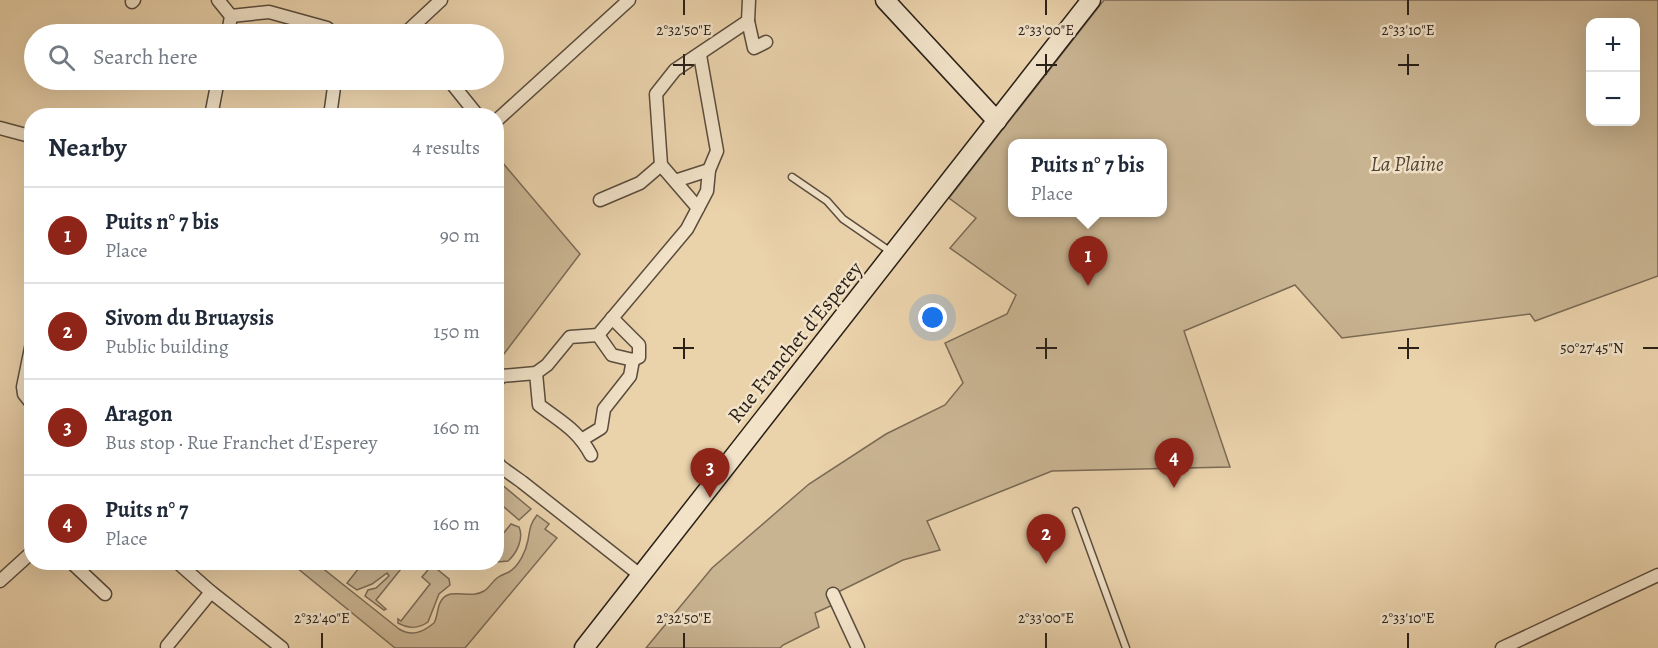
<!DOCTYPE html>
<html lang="en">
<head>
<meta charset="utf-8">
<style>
  body { margin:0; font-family:Alegreya,serif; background:#f2f2f3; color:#1f2937 }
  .controls { position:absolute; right:18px; top:18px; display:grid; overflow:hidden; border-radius:12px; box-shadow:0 6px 24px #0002 }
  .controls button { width:54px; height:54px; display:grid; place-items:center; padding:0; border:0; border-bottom:2px solid #e0e1e3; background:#fff; color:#1f2937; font:30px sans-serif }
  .you { position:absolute; left:933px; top:318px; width:21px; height:21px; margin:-15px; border:4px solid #fff; border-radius:50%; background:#1a73e8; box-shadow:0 0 0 9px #1a73e833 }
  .badge { display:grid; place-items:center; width:39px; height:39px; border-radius:50%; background:#8f2418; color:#fff; font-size:20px; font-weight:700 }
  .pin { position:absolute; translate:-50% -50px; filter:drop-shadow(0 2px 3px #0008) }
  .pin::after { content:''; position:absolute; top:32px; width:21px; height:18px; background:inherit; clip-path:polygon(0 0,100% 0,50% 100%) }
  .popup { position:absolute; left:1008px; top:139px; width:159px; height:78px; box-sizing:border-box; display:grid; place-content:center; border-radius:12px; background:#fff; filter:drop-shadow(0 2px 4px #0005); font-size:20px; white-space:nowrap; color:#747a83 }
  .popup b { font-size:22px; color:#1f2937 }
  .popup::after { content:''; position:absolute; left:50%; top:100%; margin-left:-12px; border:12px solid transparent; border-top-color:#fff }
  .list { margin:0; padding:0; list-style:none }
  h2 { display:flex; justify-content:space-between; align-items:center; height:78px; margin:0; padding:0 24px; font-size:26px }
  h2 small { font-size:20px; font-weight:400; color:#747a83 }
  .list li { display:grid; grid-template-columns:39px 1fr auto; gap:18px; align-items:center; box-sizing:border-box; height:96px; padding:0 24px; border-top:2px solid #e0e1e3 }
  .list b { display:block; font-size:22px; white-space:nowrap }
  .list p { margin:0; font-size:20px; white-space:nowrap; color:#747a83 }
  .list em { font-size:20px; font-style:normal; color:#747a83 }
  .icon { flex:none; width:33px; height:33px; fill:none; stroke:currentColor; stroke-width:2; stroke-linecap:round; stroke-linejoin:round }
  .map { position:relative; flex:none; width:1658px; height:648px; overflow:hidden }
  .search { position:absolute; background:#fff; box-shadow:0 6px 24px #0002; left:24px; top:24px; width:480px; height:66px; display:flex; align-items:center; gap:15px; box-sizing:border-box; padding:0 21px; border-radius:33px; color:#747a83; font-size:22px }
  .panel { position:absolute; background:#fff; box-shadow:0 6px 24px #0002; left:24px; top:108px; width:480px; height:462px; border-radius:24px }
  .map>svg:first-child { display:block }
  .green { fill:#c9b492; stroke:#7a6a55; stroke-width:1.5; fill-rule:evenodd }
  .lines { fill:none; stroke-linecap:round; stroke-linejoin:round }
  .lane-casing { stroke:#5a4c3d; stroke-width:9 }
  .street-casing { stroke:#5a4c3d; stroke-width:15 }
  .secondary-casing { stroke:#2a2018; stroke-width:21 }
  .lane { stroke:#f1e2c8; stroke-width:6 }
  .street { stroke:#f1e2c8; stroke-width:12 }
  .secondary { stroke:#f1e2c8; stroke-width:18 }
  .ticks { fill:none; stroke:#2a2018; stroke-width:2 }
  .labels { text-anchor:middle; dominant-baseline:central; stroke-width:5; stroke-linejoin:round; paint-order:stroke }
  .park-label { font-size:21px; font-style:italic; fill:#524536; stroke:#f1e2c8 }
  .street-label { font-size:21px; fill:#2a2018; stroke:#f1e2c8 }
  .ticks-label { font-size:15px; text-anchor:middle; fill:#2a2018; stroke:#f1e2c8; stroke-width:5; stroke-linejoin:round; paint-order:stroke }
</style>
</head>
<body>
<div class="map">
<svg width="1658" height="648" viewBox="0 0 1658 648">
  <rect width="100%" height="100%" fill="#ead2ab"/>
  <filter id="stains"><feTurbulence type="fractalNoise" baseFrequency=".00333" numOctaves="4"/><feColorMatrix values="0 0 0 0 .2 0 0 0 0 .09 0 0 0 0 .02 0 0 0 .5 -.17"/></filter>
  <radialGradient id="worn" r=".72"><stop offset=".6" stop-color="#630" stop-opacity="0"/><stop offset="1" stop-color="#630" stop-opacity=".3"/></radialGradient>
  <g class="green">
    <path d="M1104,0H1658V276L1535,321L1530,314L1342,338L1295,285L1184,331L1230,467L1052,471L927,521L940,550L903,560L834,594L837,603L815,613L819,627L783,645L780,648H646L712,568L809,484L886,434L945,405L963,383L945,343L1007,314L1016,295L950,248L976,218L949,198ZM1590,22H1636V122H1590ZM1013,144H1163V212H1013Z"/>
    <polygon points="496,155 580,254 497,363 496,363"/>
    <polygon points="497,483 501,484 531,509 519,520 497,501"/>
    <path d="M537,515L549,524L545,529L557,538L465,648H395L291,563H316L399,629C412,637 423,632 434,623C438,616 437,607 441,601C450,586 470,600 484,591C489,588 492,582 497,578C501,575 505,574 509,572C519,566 526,551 528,540C530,529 530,524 537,515Z"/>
    <path d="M511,524L519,527C524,538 517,553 508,561L497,562V541Z"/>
    <polygon points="379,562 405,564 376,600 386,609 384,610 365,596 368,590 376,588 389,576 387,573 372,584 357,590 347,583 363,563"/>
    <path d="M432,565L449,579L450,585L439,594L428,622C418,629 409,629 398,623V619L401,621L430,584L422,577Z"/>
  </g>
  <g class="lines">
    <defs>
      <g id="lane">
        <polyline points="792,177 827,201 843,219 891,252"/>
        <polyline points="1076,511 1126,648"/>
      </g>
      <g id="street">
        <polyline points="218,0 231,16 228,34"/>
        <polyline points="132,2 134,0"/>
        <polyline points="231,16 269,12 327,28 334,34"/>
        <polyline points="748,21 754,48 766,42"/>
        <polyline points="414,34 410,29 441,0"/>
        <polyline points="449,80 478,116"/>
        <polyline points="211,116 218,80"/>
        <polyline points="330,116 335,80"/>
        <polyline points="496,121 629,0"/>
        <polyline points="0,128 26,135 32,134"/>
        <polyline points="675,181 709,170"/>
        <polyline points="600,200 640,183 661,165"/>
        <polyline points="698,208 661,165 656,94 675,70 748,21 749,0"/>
        <polyline points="598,335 612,355 633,360 639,357 639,345 612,318"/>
        <polyline points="32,343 23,387 24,394 32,404"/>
        <path d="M536,373L539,405C561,422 578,430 591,455"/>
        <polyline points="496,382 502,376 536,373 547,365 570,337 598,335 687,229 707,191 709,170 717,151 700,55"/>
        <polyline points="583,439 601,428 604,409 630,376 633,360"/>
        <polyline points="496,461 501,467 522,482 640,575"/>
        <polyline points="71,562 105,594"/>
        <polyline points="177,562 211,592 282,648"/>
        <polyline points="0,581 32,552"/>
        <polyline points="833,594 858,648"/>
        <polyline points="167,646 211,592"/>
        <polyline points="1502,648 1658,575"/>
      </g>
      <g id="secondary">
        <polyline points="885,0 997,121"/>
        <polyline points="584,648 1091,0"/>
      </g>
    </defs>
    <use href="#lane" class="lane-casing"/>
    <use href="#street" class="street-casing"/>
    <use href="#secondary" class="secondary-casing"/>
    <use href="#lane" class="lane"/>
    <use href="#street" class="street"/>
    <use href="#secondary" class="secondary"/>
  </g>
  <path class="ticks" d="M684,0V15M1046,0V15M1408,0V15M684,54V75M1046,54V75M1408,54V75M673,65H694M1036,65H1057M1398,65H1419M684,338V359M1046,338V359M1408,338V359M673,348H694M1036,348H1057M1398,348H1419M1643,348H1658M322,633V648M684,633V648M1046,633V648M1408,633V648"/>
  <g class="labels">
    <g class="park-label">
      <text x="1407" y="164">La Plaine</text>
    </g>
    <g class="street-label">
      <text transform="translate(795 342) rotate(-51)">Rue Franchet d'Esperey</text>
    </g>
  </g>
  <g class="ticks-label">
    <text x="684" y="35">2°32'50"E</text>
    <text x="1046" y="35">2°33'00"E</text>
    <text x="1408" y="35">2°33'10"E</text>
    <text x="1592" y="353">50°27'45"N</text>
    <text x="322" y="623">2°32'40"E</text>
    <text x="684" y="623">2°32'50"E</text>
    <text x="1046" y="623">2°33'00"E</text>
    <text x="1408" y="623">2°33'10"E</text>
  </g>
  <rect width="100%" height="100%" filter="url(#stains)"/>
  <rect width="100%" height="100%" fill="url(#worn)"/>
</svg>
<div class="controls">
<button>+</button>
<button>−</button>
</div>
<div class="you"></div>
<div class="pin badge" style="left:1088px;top:286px">1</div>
<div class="popup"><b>Puits n° 7 bis</b>Place</div>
<div class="pin badge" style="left:1046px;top:564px">2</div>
<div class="pin badge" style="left:710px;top:498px">3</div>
<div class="pin badge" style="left:1174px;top:488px">4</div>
<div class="search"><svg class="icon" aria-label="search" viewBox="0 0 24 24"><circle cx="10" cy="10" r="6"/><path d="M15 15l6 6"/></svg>Search here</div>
<section class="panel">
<h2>Nearby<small>4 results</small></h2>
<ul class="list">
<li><span class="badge">1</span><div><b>Puits n° 7 bis</b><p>Place</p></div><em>90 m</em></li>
<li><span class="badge">2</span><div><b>Sivom du Bruaysis</b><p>Public building</p></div><em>150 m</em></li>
<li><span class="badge">3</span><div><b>Aragon</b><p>Bus stop · Rue Franchet d'Esperey</p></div><em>160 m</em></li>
<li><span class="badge">4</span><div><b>Puits n° 7</b><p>Place</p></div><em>160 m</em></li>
</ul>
</section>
</div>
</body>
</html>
